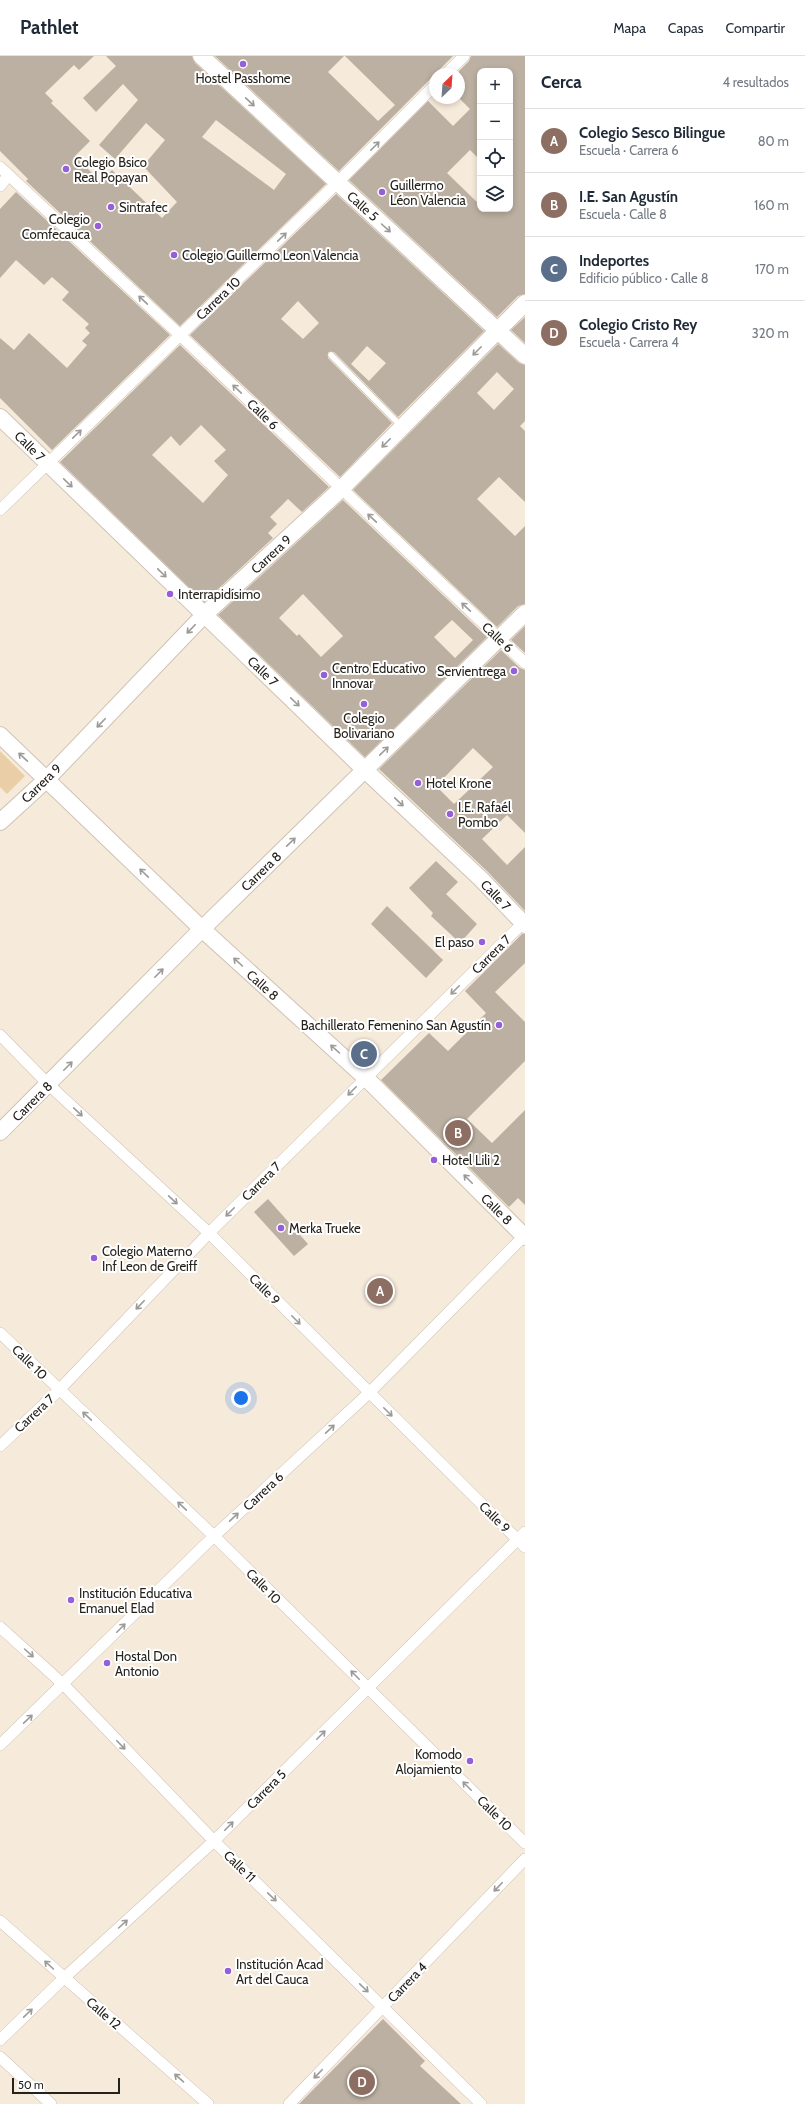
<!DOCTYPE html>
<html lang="es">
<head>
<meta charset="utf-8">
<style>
  body { margin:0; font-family:Cabin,sans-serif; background:#f6f6f7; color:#1f2937 }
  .controls { position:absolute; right:12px; top:12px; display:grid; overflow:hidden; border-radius:8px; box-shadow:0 2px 6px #0003 }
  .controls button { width:36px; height:36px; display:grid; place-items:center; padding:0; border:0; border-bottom:1px solid #e0e1e3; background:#fff; color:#1f2937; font:20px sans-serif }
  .compass { position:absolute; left:429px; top:12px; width:36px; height:36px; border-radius:50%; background:#fff; box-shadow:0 2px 6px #0003; rotate:25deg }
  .scale { position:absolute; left:12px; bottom:10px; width:108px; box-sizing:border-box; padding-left:4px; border:2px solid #25211b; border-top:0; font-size:11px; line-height:14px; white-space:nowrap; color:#25211b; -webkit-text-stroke:3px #fff; paint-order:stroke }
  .you { position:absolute; left:241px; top:1342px; width:14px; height:14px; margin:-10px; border:3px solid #fff; border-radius:50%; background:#1a73e8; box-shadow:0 0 0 6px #1a73e833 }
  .badge { display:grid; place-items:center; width:26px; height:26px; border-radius:50%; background:#955fd7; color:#fff; font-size:13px; font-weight:700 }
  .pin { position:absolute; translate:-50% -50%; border:2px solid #fff; box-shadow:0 1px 4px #0006 }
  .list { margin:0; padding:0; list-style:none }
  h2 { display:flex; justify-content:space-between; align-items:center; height:52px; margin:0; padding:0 16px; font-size:17px }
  h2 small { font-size:13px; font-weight:400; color:#747a83 }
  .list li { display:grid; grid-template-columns:26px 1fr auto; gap:12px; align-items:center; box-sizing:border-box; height:64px; padding:0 16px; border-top:1px solid #e0e1e3 }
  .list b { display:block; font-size:15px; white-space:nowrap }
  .list p { margin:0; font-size:13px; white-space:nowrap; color:#747a83 }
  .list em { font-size:13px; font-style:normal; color:#747a83 }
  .icon { flex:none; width:22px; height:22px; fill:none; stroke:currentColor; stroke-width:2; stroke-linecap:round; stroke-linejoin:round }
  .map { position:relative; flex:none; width:525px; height:2048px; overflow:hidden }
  header { display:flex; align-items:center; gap:24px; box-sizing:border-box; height:56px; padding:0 20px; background:#fff; border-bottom:1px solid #e0e1e3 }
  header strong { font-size:19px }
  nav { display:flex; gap:22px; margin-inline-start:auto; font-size:14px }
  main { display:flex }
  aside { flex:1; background:#fff }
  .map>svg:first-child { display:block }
  .green { fill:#eacea7 }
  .building { fill:#bbb0a1; fill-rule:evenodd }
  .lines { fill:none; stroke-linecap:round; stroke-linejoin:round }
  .lane-casing { stroke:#cfc3b4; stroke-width:7 }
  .street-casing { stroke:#cfc3b4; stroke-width:12 }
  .secondary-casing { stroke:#cfc3b4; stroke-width:18 }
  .lane { stroke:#fff; stroke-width:5.5 }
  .street { stroke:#fff; stroke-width:11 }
  .secondary { stroke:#fff; stroke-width:16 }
  .oneway { stroke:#9d9b98 }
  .poi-dot { fill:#955fd7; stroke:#fff; stroke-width:1.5 }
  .labels { text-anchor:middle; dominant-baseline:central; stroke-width:4; stroke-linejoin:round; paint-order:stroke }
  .poi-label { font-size:13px; fill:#25211b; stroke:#fff; text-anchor:start }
  .street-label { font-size:13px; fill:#25211b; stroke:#fff }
</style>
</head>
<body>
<header>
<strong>Pathlet</strong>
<nav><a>Mapa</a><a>Capas</a><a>Compartir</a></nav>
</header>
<main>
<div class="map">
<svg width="525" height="2048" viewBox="0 0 525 2048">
  <rect width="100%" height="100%" fill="#f6eadb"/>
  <polygon class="green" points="0,695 25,720 7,738 0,731"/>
  <g class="building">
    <path d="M0,0H94L79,14L74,9L45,37L53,45L51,47L90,85L75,100L101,126L112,114L162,162L177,146L143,110L165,84L146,67L115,103L99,89L138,44L123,28L96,56L83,42L116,10L106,0H192L195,7L326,128L180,270L26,125L28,123L0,95ZM216,64L286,118L274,134L202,81Z"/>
    <polygon points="215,0 344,0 328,16 378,65 395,49 345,0 453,0 339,115"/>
    <path d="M471,0H525V238L518,240L497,261L349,124L428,45L453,70L470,53L459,42V15L469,5ZM480,15H510V153H480V149L447,117L470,94L480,104Z"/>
    <polygon points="16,136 170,279 52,394 0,342 0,282 14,294 29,277 67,312 87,289 82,285 90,277 85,272 89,268 62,244 69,236 52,221 44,229 16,204 0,222 0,153"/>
    <path d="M336,138L484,275L398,361L334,296H328V302L392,367L340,421L190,279ZM298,245L319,267L303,283L281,263ZM367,290L386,307L369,325L351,308Z"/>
    <polygon points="525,261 525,287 511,274"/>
    <path d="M498,288L519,307L525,309V365L520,370L525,375V446L499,421L477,443L515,480L525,470V548L518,550L497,571L353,434ZM497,316L514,333L494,354L477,337Z"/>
    <path d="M180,289L329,431L302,456L288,443L270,461L277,468L268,477L273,482L204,546L60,406ZM201,369L226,394L214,405L228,419L203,447L152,399L171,380L180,390Z"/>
    <path d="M343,444L487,581L365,701L218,559ZM303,538L343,580L321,601L299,578L297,580L279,562ZM452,564L473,584L455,602L434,581Z"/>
    <polygon points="525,570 525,597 511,584"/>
    <path d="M501,594L520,612L525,614V777L507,759L482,783L507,809L525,791V855L488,816L379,713ZM473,692L493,711L454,748L436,730Z"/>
    <polygon points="436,805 458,826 446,838 477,868 460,887 431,860 433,857 409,832"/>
    <polygon points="387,850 443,904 426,922 371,868"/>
    <polygon points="522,878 525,878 525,907 495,936 525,966 525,1005 467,1063 492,1087 525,1054 525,1149 518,1142 509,1151 381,1024 429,977 448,995 486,957 465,935"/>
    <polygon points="268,1143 308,1188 294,1200 254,1156"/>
    <polygon points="383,1963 425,2005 420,2010 461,2048 299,2048"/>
  </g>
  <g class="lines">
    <defs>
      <polyline id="lane" points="331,299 401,370"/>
      <g id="street">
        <polyline points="446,18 464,0"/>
        <polyline points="0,111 180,279 525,607"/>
        <polyline points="0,130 8,120"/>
        <polyline points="0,454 337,127 435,29"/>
        <polyline points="0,979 49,1029 209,1177 525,1491"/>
        <polyline points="0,1277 214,1480 525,1787"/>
        <polyline points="0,1390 59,1334 209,1177 523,867"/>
        <polyline points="0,1571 64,1629 214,1785 481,2048"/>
        <polyline points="0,1689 214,1480 369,1337 525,1179"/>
        <polyline points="0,1865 208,2048"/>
        <polyline points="0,1984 64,1922 214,1785 525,1476"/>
        <polyline points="0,2001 51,2048"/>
        <polyline points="289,2048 525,1803"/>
      </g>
      <g id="secondary">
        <polyline points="201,0 525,300"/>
        <polyline points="0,361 365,714 481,823 525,869"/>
        <polyline points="0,679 202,873 366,1022 525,1181"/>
        <polyline points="0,766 47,723 205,558 341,433 525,247"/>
        <polyline points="0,1076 202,873 525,557"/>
      </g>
    </defs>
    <use href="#lane" class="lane-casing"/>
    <use href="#street" class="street-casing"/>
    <use href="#secondary" class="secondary-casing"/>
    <use href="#lane" class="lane"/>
    <use href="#street" class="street"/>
    <use href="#secondary" class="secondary"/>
  </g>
  <defs><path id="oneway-shaft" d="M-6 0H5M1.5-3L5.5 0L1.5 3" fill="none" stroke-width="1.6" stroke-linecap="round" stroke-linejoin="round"/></defs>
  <g class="oneway">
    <use href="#oneway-shaft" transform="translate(250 46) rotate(43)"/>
    <use href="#oneway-shaft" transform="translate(375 90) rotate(-45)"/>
    <use href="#oneway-shaft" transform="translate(386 172) rotate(42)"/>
    <use href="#oneway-shaft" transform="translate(282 181) rotate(-44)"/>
    <use href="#oneway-shaft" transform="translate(143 244) rotate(-137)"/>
    <use href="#oneway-shaft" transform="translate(477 295) rotate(135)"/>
    <use href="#oneway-shaft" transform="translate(237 333) rotate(-136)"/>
    <use href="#oneway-shaft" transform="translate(77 378) rotate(-44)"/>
    <use href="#oneway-shaft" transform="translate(386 387) rotate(135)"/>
    <use href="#oneway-shaft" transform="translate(68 427) rotate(44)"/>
    <use href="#oneway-shaft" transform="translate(372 462) rotate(-137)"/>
    <use href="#oneway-shaft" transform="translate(162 517) rotate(44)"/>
    <use href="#oneway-shaft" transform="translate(466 551) rotate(-137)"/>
    <use href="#oneway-shaft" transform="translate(191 573) rotate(134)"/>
    <use href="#oneway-shaft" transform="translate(295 646) rotate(44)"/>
    <use href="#oneway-shaft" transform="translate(101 667) rotate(134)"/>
    <use href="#oneway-shaft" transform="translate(384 695) rotate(-44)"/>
    <use href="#oneway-shaft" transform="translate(23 701) rotate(-137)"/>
    <use href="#oneway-shaft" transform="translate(399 746) rotate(43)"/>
    <use href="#oneway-shaft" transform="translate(291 786) rotate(-44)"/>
    <use href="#oneway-shaft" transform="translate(144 817) rotate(-136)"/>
    <use href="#oneway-shaft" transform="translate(238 906) rotate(-138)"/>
    <use href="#oneway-shaft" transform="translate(159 917) rotate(-45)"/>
    <use href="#oneway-shaft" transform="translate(455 934) rotate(135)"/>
    <use href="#oneway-shaft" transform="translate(335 993) rotate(-138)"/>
    <use href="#oneway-shaft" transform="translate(68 1010) rotate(-45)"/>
    <use href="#oneway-shaft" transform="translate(352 1035) rotate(135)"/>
    <use href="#oneway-shaft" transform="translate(78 1056) rotate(43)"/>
    <use href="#oneway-shaft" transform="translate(468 1123) rotate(-135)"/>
    <use href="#oneway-shaft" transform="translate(173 1144) rotate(43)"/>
    <use href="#oneway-shaft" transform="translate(230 1156) rotate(135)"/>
    <use href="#oneway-shaft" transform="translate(140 1249) rotate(134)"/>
    <use href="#oneway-shaft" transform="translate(296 1264) rotate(45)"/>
    <use href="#oneway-shaft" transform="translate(388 1356) rotate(45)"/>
    <use href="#oneway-shaft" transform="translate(87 1360) rotate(-137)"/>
    <use href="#oneway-shaft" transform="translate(330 1373) rotate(-43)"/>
    <use href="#oneway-shaft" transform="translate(182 1450) rotate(-137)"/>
    <use href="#oneway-shaft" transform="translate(234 1461) rotate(-43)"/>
    <use href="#oneway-shaft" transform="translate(121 1572) rotate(-45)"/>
    <use href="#oneway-shaft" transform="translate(29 1597) rotate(42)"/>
    <use href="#oneway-shaft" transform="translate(355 1619) rotate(-135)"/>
    <use href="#oneway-shaft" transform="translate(28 1663) rotate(-43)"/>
    <use href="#oneway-shaft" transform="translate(321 1679) rotate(-45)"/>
    <use href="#oneway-shaft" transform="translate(121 1689) rotate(46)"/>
    <use href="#oneway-shaft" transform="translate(467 1730) rotate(-135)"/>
    <use href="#oneway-shaft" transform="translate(229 1770) rotate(-45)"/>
    <use href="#oneway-shaft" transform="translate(498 1831) rotate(134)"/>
    <use href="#oneway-shaft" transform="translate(272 1841) rotate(44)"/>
    <use href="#oneway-shaft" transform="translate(123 1868) rotate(-42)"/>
    <use href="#oneway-shaft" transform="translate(49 1909) rotate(-138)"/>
    <use href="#oneway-shaft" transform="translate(364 1932) rotate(44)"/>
    <use href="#oneway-shaft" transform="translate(28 1957) rotate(-44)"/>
    <use href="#oneway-shaft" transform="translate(318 2018) rotate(134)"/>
    <use href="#oneway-shaft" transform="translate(179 2022) rotate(-139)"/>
  </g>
  <g class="poi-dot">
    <circle cx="243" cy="8" r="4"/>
    <circle cx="66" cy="113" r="4"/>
    <circle cx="382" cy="136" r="4"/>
    <circle cx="111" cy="151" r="4"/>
    <circle cx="98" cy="170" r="4"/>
    <circle cx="174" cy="199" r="4"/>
    <circle cx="170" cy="538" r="4"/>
    <circle cx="514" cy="615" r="4"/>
    <circle cx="324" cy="619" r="4"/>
    <circle cx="364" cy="648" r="4"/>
    <circle cx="418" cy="727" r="4"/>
    <circle cx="450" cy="758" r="4"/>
    <circle cx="482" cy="886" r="4"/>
    <circle cx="499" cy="969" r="4"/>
    <circle cx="434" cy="1104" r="4"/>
    <circle cx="281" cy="1172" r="4"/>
    <circle cx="94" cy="1202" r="4"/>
    <circle cx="71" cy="1544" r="4"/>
    <circle cx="107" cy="1607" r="4"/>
    <circle cx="470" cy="1705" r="4"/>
    <circle cx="228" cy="1915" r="4"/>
  </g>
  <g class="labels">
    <g class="poi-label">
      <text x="243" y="22" text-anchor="middle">Hostel Passhome</text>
      <text x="74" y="106">Colegio Bsico<tspan x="74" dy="15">Real Popayan</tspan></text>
      <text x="390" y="129">Guillermo<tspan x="390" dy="15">Léon Valencia</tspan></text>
      <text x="119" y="151">Sintrafec</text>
      <text x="90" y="163" text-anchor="end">Colegio<tspan x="90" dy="15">Comfecauca</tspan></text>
      <text x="182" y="199">Colegio Guillermo Leon Valencia</text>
      <text x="178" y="538">Interrapidísimo</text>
      <text x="332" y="612">Centro Educativo<tspan x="332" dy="15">Innovar</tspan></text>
      <text x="506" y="615" text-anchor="end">Servientrega</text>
      <text x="364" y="662" text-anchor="middle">Colegio<tspan x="364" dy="15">Bolivariano</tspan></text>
      <text x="426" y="727">Hotel Krone</text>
      <text x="458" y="751">I.E. Rafaél<tspan x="458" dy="15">Pombo</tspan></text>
      <text x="474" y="886" text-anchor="end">El paso</text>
      <text x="491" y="969" text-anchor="end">Bachillerato Femenino San Agustín</text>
      <text x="442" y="1104">Hotel Lili 2</text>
      <text x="289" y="1172">Merka Trueke</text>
      <text x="102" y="1195">Colegio Materno<tspan x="102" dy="15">Inf Leon de Greiff</tspan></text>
      <text x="79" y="1537">Institución Educativa<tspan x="79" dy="15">Emanuel Elad</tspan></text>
      <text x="115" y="1600">Hostal Don<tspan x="115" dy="15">Antonio</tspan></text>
      <text x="462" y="1698" text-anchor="end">Komodo<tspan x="462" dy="15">Alojamiento</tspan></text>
      <text x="236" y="1908">Institución Acad<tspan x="236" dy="15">Art del Cauca</tspan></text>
    </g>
    <g class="street-label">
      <text transform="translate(363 150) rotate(42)">Calle 5</text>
      <text transform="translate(218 242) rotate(-44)">Carrera 10</text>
      <text transform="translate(263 358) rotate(44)">Calle 6</text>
      <text transform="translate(30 390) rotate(45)">Calle 7</text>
      <text transform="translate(271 498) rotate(-43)">Carrera 9</text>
      <text transform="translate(498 581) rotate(43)">Calle 6</text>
      <text transform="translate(263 615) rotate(44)">Calle 7</text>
      <text transform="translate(41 727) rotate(-44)">Carrera 9</text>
      <text transform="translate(261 815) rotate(-44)">Carrera 8</text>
      <text transform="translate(496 839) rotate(46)">Calle 7</text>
      <text transform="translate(491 898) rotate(-45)">Carrera 7</text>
      <text transform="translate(263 929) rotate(42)">Calle 8</text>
      <text transform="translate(32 1045) rotate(-45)">Carrera 8</text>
      <text transform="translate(261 1125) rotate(-45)">Carrera 7</text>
      <text transform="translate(497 1153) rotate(45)">Calle 8</text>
      <text transform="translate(265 1233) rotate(45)">Calle 9</text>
      <text transform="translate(30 1306) rotate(44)">Calle 10</text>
      <text transform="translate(34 1357) rotate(-43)">Carrera 7</text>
      <text transform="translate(263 1435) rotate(-43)">Carrera 6</text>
      <text transform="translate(495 1461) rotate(45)">Calle 9</text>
      <text transform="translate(264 1530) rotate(45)">Calle 10</text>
      <text transform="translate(266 1733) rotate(-45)">Carrera 5</text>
      <text transform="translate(495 1757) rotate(45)">Calle 10</text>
      <text transform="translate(240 1810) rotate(44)">Calle 11</text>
      <text transform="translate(407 1926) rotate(-46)">Carrera 4</text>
      <text transform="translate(104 1957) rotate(41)">Calle 12</text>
    </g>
  </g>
</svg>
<div class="controls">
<button>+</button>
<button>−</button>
<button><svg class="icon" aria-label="locate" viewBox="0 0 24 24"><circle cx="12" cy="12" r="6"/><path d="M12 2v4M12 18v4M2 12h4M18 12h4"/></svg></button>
<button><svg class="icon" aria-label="layers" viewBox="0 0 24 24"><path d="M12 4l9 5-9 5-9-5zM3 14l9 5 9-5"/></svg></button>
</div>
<svg class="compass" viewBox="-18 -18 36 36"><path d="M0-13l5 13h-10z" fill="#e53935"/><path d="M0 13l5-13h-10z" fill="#747a83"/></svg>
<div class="scale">50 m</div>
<div class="you"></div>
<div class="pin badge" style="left:380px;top:1235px;background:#8d6e63">A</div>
<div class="pin badge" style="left:458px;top:1077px;background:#8d6e63">B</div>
<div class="pin badge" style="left:364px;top:998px;background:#5c6f8a">C</div>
<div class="pin badge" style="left:362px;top:2026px;background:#8d6e63">D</div>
</div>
<aside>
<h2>Cerca<small>4 resultados</small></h2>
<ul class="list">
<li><span class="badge" style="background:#8d6e63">A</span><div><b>Colegio Sesco Bilingue</b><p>Escuela · Carrera 6</p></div><em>80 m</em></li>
<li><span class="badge" style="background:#8d6e63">B</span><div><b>I.E. San Agustín</b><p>Escuela · Calle 8</p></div><em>160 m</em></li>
<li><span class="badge" style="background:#5c6f8a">C</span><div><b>Indeportes</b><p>Edificio público · Calle 8</p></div><em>170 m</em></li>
<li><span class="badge" style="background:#8d6e63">D</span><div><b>Colegio Cristo Rey</b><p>Escuela · Carrera 4</p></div><em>320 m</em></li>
</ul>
</aside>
</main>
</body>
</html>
